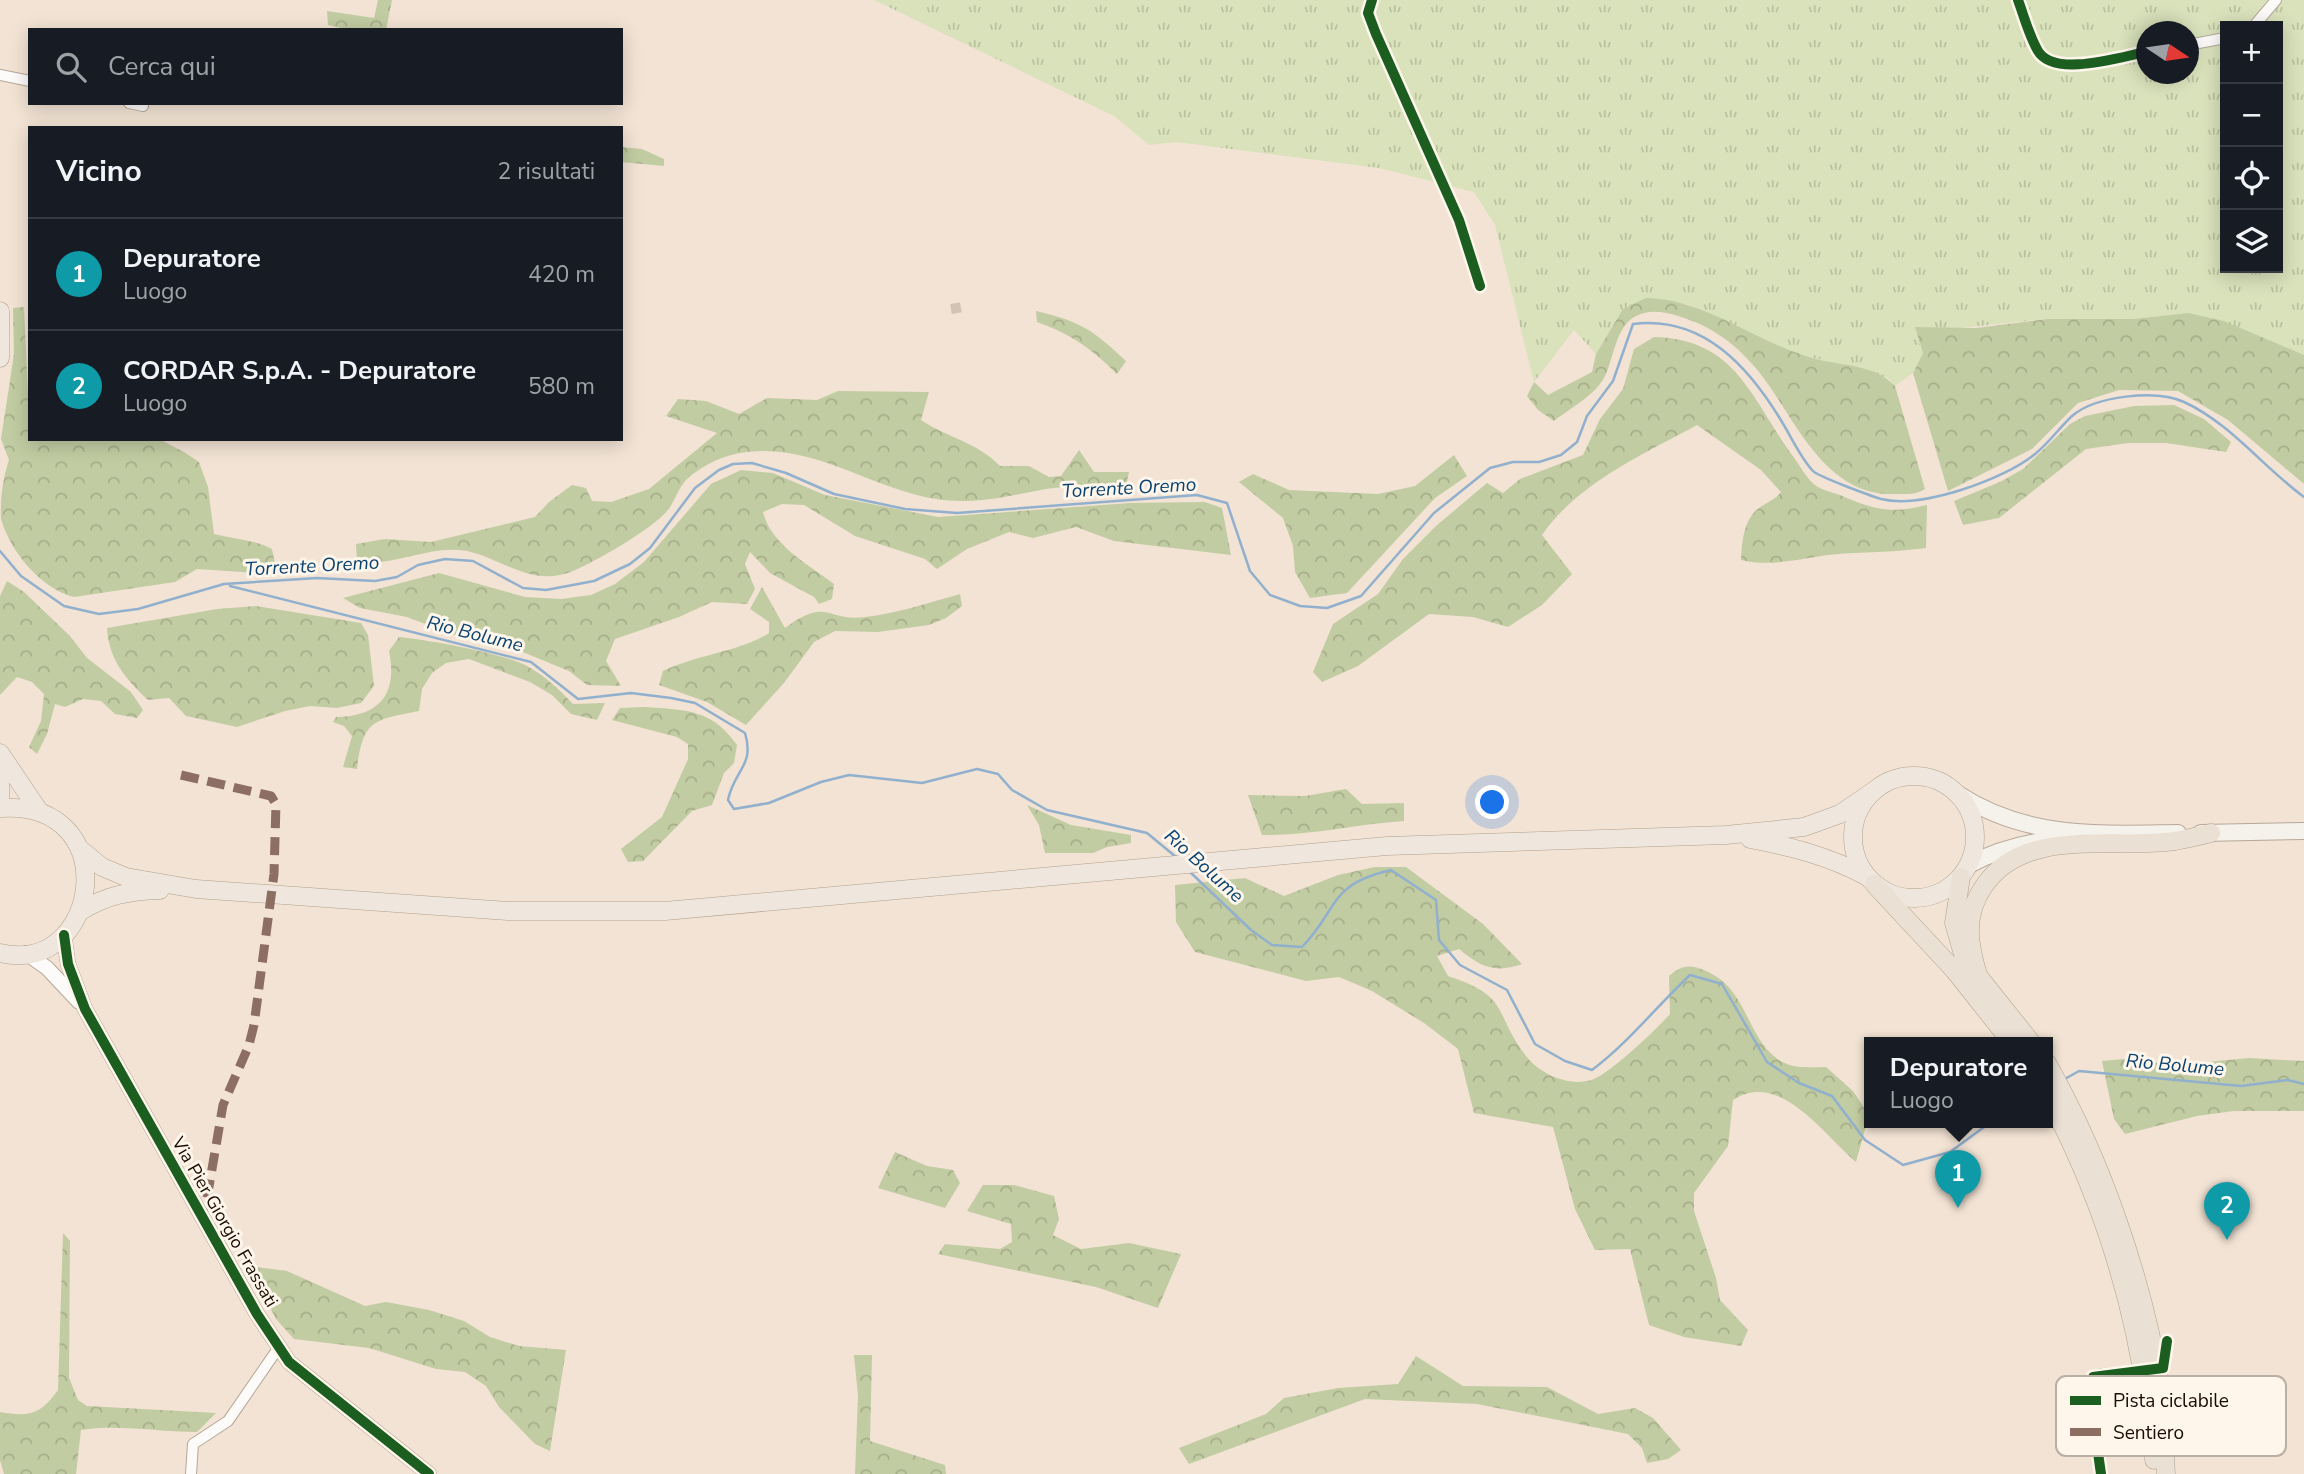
<!DOCTYPE html>
<html lang="it">
<head>
<meta charset="utf-8">
<style>
  body { margin:0; font-family:"Nunito Sans",sans-serif; background:#20242c; color:#f1f3f6 }
  .controls { position:absolute; right:21px; top:21px; display:grid; overflow:hidden; border-radius:0px; box-shadow:0 4px 18px #0003 }
  .controls button { width:63px; height:63px; display:grid; place-items:center; padding:0; border:0; border-bottom:2px solid #363941; background:#171b24; color:#f1f3f6; font:35px sans-serif }
  .compass { position:absolute; left:2136px; top:21px; width:63px; height:63px; border-radius:50%; background:#171b24; box-shadow:0 4px 18px #0003; rotate:103deg }
  .you { position:absolute; left:1493px; top:803px; width:24px; height:24px; margin:-18px; border:5px solid #fff; border-radius:50%; background:#1a73e8; box-shadow:0 0 0 10px #1a73e833 }
  .badge { display:grid; place-items:center; width:46px; height:46px; border-radius:50%; background:#ea580c; color:#fff; font-size:23px; font-weight:700 }
  .pin { position:absolute; translate:-50% -58px; filter:drop-shadow(0 2px 4px #0008) }
  .pin::after { content:''; position:absolute; top:37px; width:24px; height:21px; background:inherit; clip-path:polygon(0 0,100% 0,50% 100%) }
  .popup { position:absolute; left:1864px; top:1037px; width:189px; height:91px; box-sizing:border-box; display:grid; place-content:center; border-radius:0px; background:#171b24; filter:drop-shadow(0 2px 5px #0005); font-size:23px; white-space:nowrap; color:#9ea1a6 }
  .popup b { font-size:26px; color:#f1f3f6 }
  .popup::after { content:''; position:absolute; left:50%; top:100%; margin-left:-14px; border:14px solid transparent; border-top-color:#171b24 }
  .list { margin:0; padding:0; list-style:none }
  h2 { display:flex; justify-content:space-between; align-items:center; height:91px; margin:0; padding:0 28px; font-size:30px }
  h2 small { font-size:23px; font-weight:400; color:#9ea1a6 }
  .list li { display:grid; grid-template-columns:46px 1fr auto; gap:21px; align-items:center; box-sizing:border-box; height:112px; padding:0 28px; border-top:2px solid #363941 }
  .list b { display:block; font-size:26px; white-space:nowrap }
  .list p { margin:0; font-size:23px; white-space:nowrap; color:#9ea1a6 }
  .list em { font-size:23px; font-style:normal; color:#9ea1a6 }
  .icon { flex:none; width:38px; height:38px; fill:none; stroke:currentColor; stroke-width:2; stroke-linecap:round; stroke-linejoin:round }
  .map { position:relative; flex:none; width:2304px; height:1474px; overflow:hidden }
  .search { position:absolute; background:#171b24; box-shadow:0 4px 18px #0003; left:28px; top:28px; width:595px; height:77px; display:flex; align-items:center; gap:18px; box-sizing:border-box; padding:0 24px; border-radius:0px; color:#9ea1a6; font-size:26px }
  .panel { position:absolute; background:#171b24; box-shadow:0 4px 18px #0003; left:28px; top:126px; width:595px; height:315px; border-radius:0px }
  .map>svg:first-child { display:block }
  .grass { fill:url(#grass-tufts); fill-rule:evenodd }
  .forest { fill:url(#forest-crowns) }
  .lines { fill:none; stroke-linecap:round; stroke-linejoin:round }
  .stream { stroke:#91b0ce; stroke-width:2.5 }
  .minor-tunnel { stroke:#d2c3b4; stroke-width:10; stroke-dasharray:10 5; stroke-linecap:butt }
  .minor-casing { stroke:#b6a898; stroke-width:12 }
  .tertiary-casing { stroke:#b6a898; stroke-width:16 }
  .secondary-casing { stroke:#b6a898; stroke-width:18 }
  .primary-casing { stroke:#b2a08c; stroke-width:19 }
  .trunk-casing { stroke:#b2a08c; stroke-width:19 }
  .minor { stroke:#fdfbf9; stroke-width:10 }
  .tertiary { stroke:#fdfbf9; stroke-width:14 }
  .secondary { stroke:#f5f1eb; stroke-width:16 }
  .primary { stroke:#efe6dd; stroke-width:18 }
  .trunk { stroke:#eae0d4; stroke-width:18 }
  .quiet { stroke:#8d6e63; stroke-width:9; stroke-dasharray:18 9; stroke-linecap:butt }
  .cycleway-casing { stroke:#fef5eb; stroke-width:15 }
  .cycleway { stroke:#1b5e20; stroke-width:10 }
  .labels { text-anchor:middle; dominant-baseline:central; stroke-width:6; stroke-linejoin:round; paint-order:stroke }
  .street-label { font-size:18px; fill:#1c0d00; stroke:#fef5eb }
  .water-label { font-size:19px; font-style:italic; fill:#094372; stroke:#fef5eb }
  .key { fill:#fef5eb; stroke:#baafa4; stroke-width:2 }
  .key-label { font-size:19px; fill:#1c0d00 }
</style>
</head>
<body>
<div class="map">
<svg width="2304" height="1474" viewBox="0 0 2304 1474">
  <defs>
    <pattern id="grass-tufts" width="24" height="20" patternUnits="userSpaceOnUse" patternTransform="scale(1.75)"><rect width="24" height="20" fill="#d9e2bb"/><path d="M3 7l-1-3M5 7V3M7 7l1-3M15 17l-1-3M17 17v-4M19 17l1-3" fill="none" stroke="#bac19f"/></pattern>
    <pattern id="forest-crowns" width="20" height="18" patternUnits="userSpaceOnUse" patternTransform="scale(1.75)"><rect width="20" height="18" fill="#c2cca2"/><path d="M2 6a3 3 0 1 1 6 0M12 15a3 3 0 1 1 6 0" fill="none" stroke="#a6ae8a"/></pattern>
  </defs>
  <rect width="100%" height="100%" fill="#f2e3d4"/>
  <path class="grass" d="M874,0H2304V355L2188,313L2133,319H2047L1960,328L1919,342L1923,353L1913,373L1895,386L1888,378L1792,352L1686,304L1623,309L1596,354L1574,330L1534,382L1495,225L1474,192L1379,168L1176,142L1149,145L1114,116ZM2225,26H2278V268H2225ZM2146,32H2188V74H2146Z"/>
  <g class="forest">
    <polygon points="378,0 392,0 386,30 350,30 328,25 327,11 374,18"/>
    <polygon points="621,147 642,149 664,159 664,166 621,162"/>
    <path d="M1646,298C1708,299 1760,346 1820,360C1846,366 1875,365 1895,386L1925,489C1916,495 1905,494 1894,494C1823,496 1795,417 1759,372C1736,344 1712,326 1678,316C1664,312 1650,309 1636,316C1616,326 1614,357 1605,376C1597,394 1569,409 1554,421L1538,410L1527,396L1534,382L1548,395L1592,372L1596,354L1623,309Z"/>
    <path d="M24,307L30,439H159L184,452L199,462L208,487L214,534C233,539 255,540 272,549L276,568L269,574L197,569L175,582L74,597C41,589 10,551 1,519C0,499 3,478 9,460L1,439L14,354L13,308Z"/>
    <path d="M1036,311C1082,322 1093,330 1126,361L1117,374C1092,349 1071,334 1037,322Z"/>
    <polygon points="2188,313 2224,321 2304,355 2304,484 2228,420 2178,391 2119,390 2078,403 2032,449 1948,491 1913,373 1923,353 1915,327 1976,328 2047,319 2133,319"/>
    <path d="M1654,337C1736,339 1751,398 1792,455C1799,464 1806,478 1815,485C1821,490 1832,492 1840,495C1875,510 1890,514 1927,505L1926,548C1897,552 1868,552 1838,554C1804,557 1774,568 1741,560C1742,543 1743,520 1759,508C1767,502 1775,500 1781,492L1761,470L1697,425C1642,455 1578,483 1542,535L1572,574L1542,605L1508,627L1473,617L1429,614L1358,666L1322,682L1313,672L1333,624L1378,594L1403,559L1436,526L1487,483L1503,493L1520,479L1583,455L1600,419L1623,389L1634,349Z"/>
    <path d="M838,391L929,392L921,420C948,438 977,442 1000,466H1029L1049,477L1061,476L1079,450L1094,472H1129L1126,486C1100,488 1071,485 1046,489C1008,496 975,505 936,499C871,489 816,444 748,452C726,454 703,464 686,480C678,488 675,502 667,511C652,529 595,562 573,571C531,588 504,559 467,551C431,544 393,567 357,562L356,544L385,539L431,542L535,517L549,502L572,485L586,488L592,501L611,502L649,489L717,433L666,416L678,399L706,401L739,414L767,398L817,400Z"/>
    <polygon points="2174,405 2204,419 2231,442 2226,452 2166,443 2128,443 2086,449 1999,518 1963,525 1954,501 2002,481 2023,469 2070,424 2085,416 2134,406"/>
    <polygon points="1454,455 1467,476 1435,498 1347,593 1310,598 1295,572 1293,546 1283,518 1239,482 1253,474 1289,490 1378,494 1415,486"/>
    <path d="M741,470L773,473L825,495L938,517L1130,503L1205,502L1222,508L1231,555L1114,541L1076,527L1033,538L1009,532L967,549L937,569L925,559L855,536L804,505L782,504L763,512C771,545 808,564 834,584L832,599L819,604L814,597L770,573L750,552L745,564L755,589L747,604L712,602L679,617L615,639L606,661L621,686L587,685L569,671L501,643L457,636L407,617L360,608L343,598L439,573L525,597L561,599L591,595L615,584L644,562L711,484Z"/>
    <polygon points="7,581 24,592 70,636 87,658 131,692 143,710 137,718 115,714 101,701 83,699 65,707 55,704 47,734 37,754 29,747 41,721 44,694 32,682 17,677 0,695 0,596"/>
    <path d="M762,587L785,628C829,596 825,622 865,617C895,614 931,602 960,594L962,606L946,618L929,625L878,632L835,631L814,642L784,683L746,725L707,702L659,685L663,671C696,655 742,651 769,633V622L750,609Z"/>
    <path d="M256,606L361,623L368,635L374,686L361,703L337,708L310,706L285,711L237,727L186,716L169,698L148,700C125,678 109,660 107,628L217,609Z"/>
    <path d="M399,637C429,640 502,653 527,666C544,675 560,690 573,704L605,703L597,720L571,714L552,695L530,682L469,659L446,663L432,673L422,689L419,711C373,720 363,720 357,769L343,767L352,736L344,726L333,722L336,717C379,716 398,695 389,651Z"/>
    <path d="M645,707C686,710 712,709 737,745L734,763L724,773L712,805L692,811L643,861L628,862L621,849L662,817L688,759V744L677,737L612,720L620,708Z"/>
    <path d="M1346,789L1362,804L1404,803V821C1357,824 1309,836 1262,835L1248,795L1305,796Z"/>
    <polygon points="1027,805 1071,825 1131,835 1131,843 1107,847 1093,853 1045,853 1039,825"/>
    <path d="M1375,867H1406L1483,924L1522,964C1495,974 1479,966 1459,949L1437,956L1448,976C1512,997 1492,1012 1526,1056C1540,1075 1575,1090 1598,1077C1616,1067 1656,1030 1670,1014L1669,976C1678,968 1686,964 1698,968C1747,983 1744,1032 1775,1057C1790,1070 1807,1067 1826,1067L1853,1091L1869,1115L1856,1162C1824,1135 1779,1069 1733,1100L1728,1146L1694,1193V1211L1716,1278L1720,1300L1748,1330L1741,1346L1684,1337L1649,1325L1630,1249L1595,1250L1575,1209L1553,1127L1474,1113L1458,1049L1424,1023L1372,991L1339,977L1306,981L1195,952L1176,922L1175,885L1245,878L1284,896L1338,875Z"/>
    <polygon points="2249,1058 2304,1061 2304,1111 2234,1111 2197,1116 2125,1134 2114,1119 2102,1061 2124,1059 2176,1065"/>
    <polygon points="895,1152 927,1166 953,1170 960,1183 945,1208 878,1188"/>
    <polygon points="983,1185 1014,1185 1054,1196 1059,1219 1053,1235 1081,1249 1129,1243 1181,1254 1158,1308 1096,1287 938,1254 945,1244 1000,1249 1012,1242 1011,1224 967,1211"/>
    <path d="M63,1233L70,1241L69,1378L78,1400L87,1406L216,1413L197,1432C157,1432 119,1424 81,1430L76,1474H4L0,1460V1412C29,1417 40,1415 58,1390Z"/>
    <polygon points="248,1266 287,1271 365,1306 386,1302 429,1310 464,1321 490,1337 519,1346 566,1350 550,1451 535,1444 499,1407 486,1386 465,1372 436,1369 369,1348 294,1339 276,1319"/>
    <polygon points="854,1355 872,1355 870,1441 945,1465 946,1474 855,1474 858,1396"/>
    <polygon points="1416,1356 1463,1386 1547,1387 1598,1414 1635,1408 1653,1418 1681,1450 1668,1459 1647,1463 1642,1448 1628,1434 1477,1404 1365,1399 1189,1464 1179,1448 1266,1414 1284,1398 1338,1388 1398,1384"/>
  </g>
  <g class="lines">
    <g class="stream">
      <path d="M0,551L21,576L64,606L99,614L138,609L224,584L317,578L375,581L397,577L418,565L445,559L473,561L523,588L546,590L594,581L630,564L650,548L695,488L719,470L733,464L752,463L786,473L834,494L905,509L957,513L1197,495L1227,503L1250,571L1270,595L1300,606L1327,608L1361,596L1434,513L1490,468L1513,462H1539L1561,455L1577,442L1587,416L1613,381L1633,324C1703,315 1749,367 1782,422C1792,438 1800,457 1813,471C1817,476 1871,496 1881,499C1921,509 2003,480 2035,454C2049,443 2059,428 2072,416C2095,396 2156,389 2184,402C2230,423 2263,467 2304,497"/>
      <path d="M230,586L531,662L578,699L631,693L671,698L695,703L745,733C755,766 734,770 728,800L734,809L769,803L821,782L849,775L922,783L977,769L998,774L1012,790L1047,810L1147,833L1176,857"/>
      <path d="M1190,872L1251,930L1272,945L1302,947C1340,908 1327,885 1391,870L1436,900L1439,940L1460,965L1507,990L1535,1044L1565,1061L1592,1070C1629,1042 1656,1007 1690,975L1722,984L1767,1062L1799,1083L1832,1096L1865,1140L1903,1165L1950,1152L1991,1122"/>
      <polyline points="2063,1080 2079,1071 2241,1086 2288,1080 2304,1084"/>
    </g>
    <polyline class="minor-tunnel" points="951,309 963,307"/>
    <defs>
      <g id="minor">
        <polyline points="1372,0 1368,13 1376,34 1459,220 1480,286"/>
        <path d="M2018,0C2024,16 2029,36 2038,51C2054,78 2120,57 2146,52"/>
        <polyline points="2254,26 2276,0"/>
        <polyline points="2188,45 2225,38"/>
        <polyline points="0,75 30,81"/>
        <polyline points="129,103 143,106"/>
        <polyline points="2163,1368 2167,1341"/>
        <polyline points="191,1474 193,1444 228,1421 279,1347"/>
        <polyline points="2101,1474 2089,1389 2093,1377 2101,1374 2131,1373"/>
      </g>
      <g id="tertiary">
        <polyline points="64,935 68,964 85,1009 257,1314 289,1362 429,1474"/>
        <polyline points="26,953 47,968 79,1002"/>
      </g>
      <g id="secondary">
        <path d="M1958,794C2027,839 2099,834 2178,833"/>
        <polyline points="2201,833 2304,831"/>
        <path d="M1969,865C1998,849 2026,842 2059,839"/>
      </g>
      <g id="primary">
        <polyline points="0,311 0,358"/>
        <polyline points="0,753 39,811"/>
        <polyline points="0,757 0,801"/>
        <circle cx="1914" cy="837" r="61"/>
        <path d="M0,808C126,799 101,977 0,953"/>
        <path d="M1750,839C1792,847 1828,856 1866,876"/>
        <polyline points="80,849 102,867 126,877 196,889 508,911 665,911 1387,846 1726,835 1804,827 1840,814 1875,790"/>
        <path d="M81,911C107,895 129,891 160,890"/>
      </g>
      <g id="trunk">
        <polyline points="1961,877 1954,923 1964,958 2031,1042"/>
        <polyline points="1874,884 1954,970 2011,1042"/>
        <path d="M1979,978C1969,946 1963,916 1984,886C2025,826 2112,850 2175,841C2187,839 2199,836 2211,833"/>
        <path d="M2047,1063C2102,1160 2143,1279 2161,1389C2165,1416 2164,1446 2166,1474"/>
        <path d="M2047,1095C2098,1190 2132,1295 2147,1401C2149,1421 2154,1441 2154,1460"/>
      </g>
    </defs>
    <use href="#minor" class="minor-casing"/>
    <use href="#tertiary" class="tertiary-casing"/>
    <use href="#secondary" class="secondary-casing"/>
    <use href="#primary" class="primary-casing"/>
    <use href="#trunk" class="trunk-casing"/>
    <use href="#minor" class="minor"/>
    <use href="#tertiary" class="tertiary"/>
    <use href="#secondary" class="secondary"/>
    <use href="#primary" class="primary"/>
    <use href="#trunk" class="trunk"/>
    <polyline class="quiet" points="181,775 271,796 276,804 274,874 254,1025 249,1045 223,1105 206,1204 199,1216"/>
    <defs>
      <g id="cycleway">
        <polyline points="1372,0 1368,13 1376,34 1459,220 1480,286"/>
        <path d="M2018,0C2024,16 2029,36 2038,51C2054,78 2120,57 2146,52"/>
        <polyline points="64,935 68,964 85,1009 257,1314 289,1362 429,1474"/>
        <polyline points="2101,1474 2089,1389 2093,1377 2163,1368 2167,1341"/>
      </g>
    </defs>
    <use href="#cycleway" class="cycleway-casing"/>
    <use href="#cycleway" class="cycleway"/>
  </g>
  <g class="labels">
    <g class="street-label">
      <text transform="translate(225 1222) rotate(60)">Via Pier Giorgio Frassati</text>
    </g>
    <g class="water-label">
      <text transform="translate(1129 488) rotate(-3)">Torrente Oremo</text>
      <text transform="translate(312 566) rotate(-3)">Torrente Oremo</text>
      <text transform="translate(475 634) rotate(14)">Rio Bolume</text>
      <text transform="translate(1204 866) rotate(42)">Rio Bolume</text>
      <text transform="translate(2175 1065) rotate(5)">Rio Bolume</text>
    </g>
  </g>
  <rect x="2056" y="1376" width="230" height="80" rx="10" class="key"/>
  <rect x="2070" y="1396" width="31" height="9" fill="#1b5e20"/>
  <rect x="2070" y="1428" width="31" height="8" fill="#8d6e63"/>
  <g class="key-label">
    <text x="2113" y="1407">Pista ciclabile</text>
    <text x="2113" y="1439">Sentiero</text>
  </g>
</svg>
<div class="controls">
<button>+</button>
<button>−</button>
<button><svg class="icon" aria-label="locate" viewBox="0 0 24 24"><circle cx="12" cy="12" r="6"/><path d="M12 2v4M12 18v4M2 12h4M18 12h4"/></svg></button>
<button><svg class="icon" aria-label="layers" viewBox="0 0 24 24"><path d="M12 4l9 5-9 5-9-5zM3 14l9 5 9-5"/></svg></button>
</div>
<svg class="compass" viewBox="-18 -18 36 36"><path d="M0-13l5 13h-10z" fill="#e53935"/><path d="M0 13l5-13h-10z" fill="#9ea1a6"/></svg>
<div class="you"></div>
<div class="pin badge" style="left:1958px;top:1208px;background:#0f9aa8">1</div>
<div class="popup"><b>Depuratore</b>Luogo</div>
<div class="pin badge" style="left:2227px;top:1240px;background:#0f9aa8">2</div>
<div class="search"><svg class="icon" aria-label="search" viewBox="0 0 24 24"><circle cx="10" cy="10" r="6"/><path d="M15 15l6 6"/></svg>Cerca qui</div>
<section class="panel">
<h2>Vicino<small>2 risultati</small></h2>
<ul class="list">
<li><span class="badge" style="background:#0f9aa8">1</span><div><b>Depuratore</b><p>Luogo</p></div><em>420 m</em></li>
<li><span class="badge" style="background:#0f9aa8">2</span><div><b>CORDAR S.p.A. - Depuratore</b><p>Luogo</p></div><em>580 m</em></li>
</ul>
</section>
</div>
</body>
</html>
